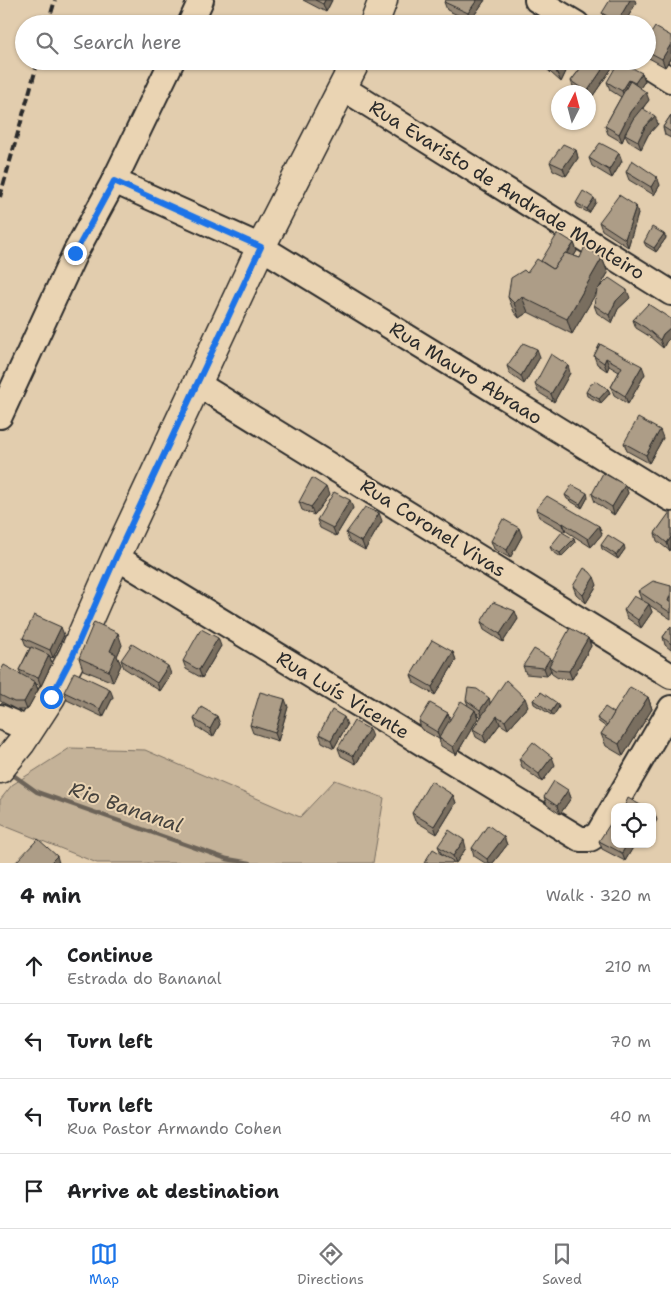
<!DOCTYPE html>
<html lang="en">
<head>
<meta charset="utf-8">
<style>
  body { margin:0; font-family:"Shantell Sans",sans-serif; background:#f2f2f2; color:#202124 }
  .controls { position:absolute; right:15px; bottom:15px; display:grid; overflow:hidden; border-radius:10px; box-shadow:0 1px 4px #0004 }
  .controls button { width:45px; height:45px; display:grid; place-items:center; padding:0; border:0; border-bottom:1px solid #e0e0e0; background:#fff; color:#202124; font:25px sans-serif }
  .compass { position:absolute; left:551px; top:85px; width:45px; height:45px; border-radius:50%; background:#fff; box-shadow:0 1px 4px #0004; rotate:6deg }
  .stop { position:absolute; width:15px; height:15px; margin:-11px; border:4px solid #1a73e8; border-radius:50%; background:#fff }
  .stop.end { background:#1a73e8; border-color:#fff; box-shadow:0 1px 5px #0008 }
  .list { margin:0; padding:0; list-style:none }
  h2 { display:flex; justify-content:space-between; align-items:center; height:65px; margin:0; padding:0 20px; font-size:21px }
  h2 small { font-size:16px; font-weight:400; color:#757577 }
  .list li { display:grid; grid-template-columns:32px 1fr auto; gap:15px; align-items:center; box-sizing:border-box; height:75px; padding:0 20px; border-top:1px solid #e0e0e0 }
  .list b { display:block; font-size:19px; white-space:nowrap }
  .list p { margin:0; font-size:16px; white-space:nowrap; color:#757577 }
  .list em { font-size:16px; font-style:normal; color:#757577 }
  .icon { flex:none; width:28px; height:28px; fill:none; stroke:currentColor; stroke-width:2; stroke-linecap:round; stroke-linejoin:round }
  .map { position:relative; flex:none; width:671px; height:863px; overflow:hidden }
  .search { position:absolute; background:#fff; box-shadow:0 1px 4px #0004; left:15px; right:15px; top:15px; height:55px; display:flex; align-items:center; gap:12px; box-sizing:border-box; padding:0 18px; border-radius:28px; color:#757577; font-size:19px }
  .sheet { height:365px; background:#fff }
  nav { display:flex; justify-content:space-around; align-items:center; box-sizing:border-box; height:70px; border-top:1px solid #e0e0e0; background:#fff; font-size:14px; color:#757577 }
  nav a { display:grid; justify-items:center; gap:2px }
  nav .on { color:#1a73e8 }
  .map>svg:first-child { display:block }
  .green { fill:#c4b298; stroke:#786e62 }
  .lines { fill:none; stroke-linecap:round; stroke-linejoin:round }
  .stream { stroke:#6c6459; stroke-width:4.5 }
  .minor-casing { stroke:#2b2b2b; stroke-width:28 }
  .major-casing { stroke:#2b2b2b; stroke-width:31 }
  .minor { stroke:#ead4b3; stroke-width:24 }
  .major { stroke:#ead4b3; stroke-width:28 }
  .rail { stroke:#2b2b2b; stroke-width:4; stroke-dasharray:8 4; stroke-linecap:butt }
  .wall { fill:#958774; stroke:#2b2b2b }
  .shaded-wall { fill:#796e5e; stroke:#2b2b2b }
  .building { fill:#ad9d87; stroke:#2b2b2b }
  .route { stroke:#1a73e8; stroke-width:6 }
  .labels { text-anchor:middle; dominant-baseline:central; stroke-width:4; stroke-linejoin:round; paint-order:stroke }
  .street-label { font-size:19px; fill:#2b2b2b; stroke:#ead4b3 }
  .water-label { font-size:20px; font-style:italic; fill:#46433e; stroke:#ead4b3 }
</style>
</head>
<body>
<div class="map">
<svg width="671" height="863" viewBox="0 0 671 863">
  <rect width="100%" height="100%" fill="#e2cdae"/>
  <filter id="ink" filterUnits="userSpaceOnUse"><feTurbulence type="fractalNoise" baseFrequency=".02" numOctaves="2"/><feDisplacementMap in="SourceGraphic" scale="10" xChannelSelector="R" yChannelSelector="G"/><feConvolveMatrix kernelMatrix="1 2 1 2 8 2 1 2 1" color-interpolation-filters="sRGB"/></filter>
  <g filter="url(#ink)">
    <polygon class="green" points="70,748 145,750 300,817 335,780 384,798 373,863 97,863 0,824 0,800 12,785"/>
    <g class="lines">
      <polyline class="stream" points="9,772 37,792 227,859 250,863"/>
      <defs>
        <g id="minor">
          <polyline points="537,0 577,24"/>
          <polyline points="190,24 201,0"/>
          <polyline points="641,61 671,80"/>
          <polyline points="343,88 671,293"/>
          <polyline points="114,181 261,247 671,499"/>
          <polyline points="196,383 671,676"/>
          <polyline points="0,416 75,253 114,181 172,61"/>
          <polyline points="116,557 580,839 590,839 598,834 671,708"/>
          <polyline points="0,717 30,730"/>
        </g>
        <g id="major">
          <polyline points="374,24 383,0"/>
          <polyline points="0,769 21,743 51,697 73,655 116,557 261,247 356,61"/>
        </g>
      </defs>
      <use href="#minor" class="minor-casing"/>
      <use href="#major" class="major-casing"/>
      <use href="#minor" class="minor"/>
      <use href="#major" class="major"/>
      <g class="rail">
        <polyline points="48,24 55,0"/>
        <polyline points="0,197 38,61"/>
      </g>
    </g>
    <g class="wall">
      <polygon points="303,0 332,0 326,12"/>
      <polygon points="446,0 485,0 470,21 447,10 444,2"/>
      <polygon points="636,3 624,24 610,24 605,21 602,13"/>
      <polygon points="647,40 671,58 665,67 647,57"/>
      <polygon points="539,61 571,61 561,82 540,63"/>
      <polygon points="586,61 613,61 614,65 590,100 588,99 588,92 579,92 574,89 571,81"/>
      <polygon points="642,73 645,81 640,88 649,100 643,108 658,124 648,135 641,149 628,141 625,135 622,142 608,134 605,126 621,97 610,90 607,82"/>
      <polygon points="671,115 671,138 665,135 663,127"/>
      <polygon points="576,150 578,158 566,176 553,170 550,162"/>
      <polygon points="589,158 622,161 612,178 592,166"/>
      <polygon points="626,172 660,185 654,195 629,180"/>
      <polygon points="596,202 589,213 578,207 576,203"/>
      <polygon points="636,206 638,214 628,247 602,230 599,222"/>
      <polygon points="664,234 666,238 656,252 646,246 644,242"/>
      <polygon points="574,243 577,251 574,256 580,258 602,258 608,273 598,290 630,298 618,309 612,323 597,313 594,305 597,291 572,334 528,312 519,318 514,312 508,297 527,273 541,261"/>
      <polygon points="671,319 671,337 666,342 663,348 649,336 636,328 633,320"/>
      <polygon points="600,344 645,374 628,404 614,395 611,387 619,372 609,366 607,371 597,364 594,356"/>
      <polygon points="540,357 524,384 510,374 507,366"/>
      <polygon points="570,373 554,402 538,392 535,384"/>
      <polygon points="608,389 610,393 601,403 587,396 586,392"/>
      <polygon points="663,438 649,463 627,451 624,443"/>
      <polygon points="625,485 628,493 614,515 595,502 592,494"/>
      <polygon points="329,495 314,515 302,510 299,502"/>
      <polygon points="565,495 588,497 582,508 567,499"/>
      <polygon points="353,508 336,536 320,528 317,520"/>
      <polygon points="536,509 599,526 602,534 591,547 566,531 565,532 539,517"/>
      <polygon points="671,512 671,549 670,551 657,541 655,533"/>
      <polygon points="382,521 365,550 349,541 346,533"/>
      <polygon points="522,536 510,558 494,549 491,541"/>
      <polygon points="574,539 575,543 561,557 552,551 550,547"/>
      <polygon points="601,545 625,549 618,559 602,549"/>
      <polygon points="597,585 586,603 576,594 573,586"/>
      <polygon points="671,586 671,619 649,605 652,612 641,628 627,618 624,610 641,599 638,591"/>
      <polygon points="518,619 503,642 484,630 481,622"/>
      <polygon points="671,626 671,650 665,645 663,637"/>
      <polygon points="64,635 53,658 50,657 52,663 41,686 36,684 38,690 27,710 17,710 0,701 0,672 21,674 19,670 30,648 26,646 23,638"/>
      <polygon points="588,638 591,646 572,679 558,678 552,674 551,670 547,676 526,674 523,666 551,662"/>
      <polygon points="122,645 117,656 121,665 113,682 83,670 79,658"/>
      <polygon points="221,646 202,678 186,669 183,661"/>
      <polygon points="453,652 456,660 435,695 414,683 411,675"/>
      <polygon points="121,660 171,674 160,691 124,668"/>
      <polygon points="64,692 113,697 103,717 67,700"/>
      <polygon points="648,697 652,709 623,756 606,746 601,734 606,727 599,722 597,718 614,713"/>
      <polygon points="489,698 490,703 528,706 508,729 500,724 486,743 476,737 473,729 481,717 477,713 478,718 456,755 441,746 439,739 421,729 419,721 448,713 450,719 468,705 466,700"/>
      <polygon points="533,700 559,707 553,716 534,704"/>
      <polygon points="288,707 278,741 253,733 250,725"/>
      <polygon points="194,719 220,724 213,737 197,727"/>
      <polygon points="347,725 334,748 322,742 319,734"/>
      <polygon points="372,737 356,764 341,756 338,748"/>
      <polygon points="519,759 555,765 542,782 522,767"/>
      <polygon points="568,790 571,798 560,814 547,805 544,797"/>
      <polygon points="453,795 456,803 437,834 415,821 412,813"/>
      <polygon points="504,837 507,845 493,863 485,863 474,856 472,848"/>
      <polygon points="599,841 635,844 625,861 602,849"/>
      <polygon points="438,846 466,848 456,863 454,862 454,863 441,853"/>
    </g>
    <g class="shaded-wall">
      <polygon points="325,0 332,0 326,12 323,4"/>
      <polygon points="477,0 485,0 470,21 468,13"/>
      <polygon points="630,0 635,0 636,3 624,24 618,24 617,22"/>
      <polygon points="671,44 671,57 665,67 662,59"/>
      <polygon points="561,61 571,61 561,82 556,71"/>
      <polygon points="608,61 613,61 614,65 590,100 588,97 588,92 587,92"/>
      <polygon points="642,73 645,81 638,91 635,83"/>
      <polygon points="629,80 632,88 625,99 622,91"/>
      <polygon points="646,92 649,100 633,120 625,134 625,135 622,142 619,134 630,112"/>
      <polygon points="655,116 658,124 648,135 641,149 638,141 645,127"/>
      <polygon points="576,150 578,158 566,176 563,168"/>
      <polygon points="619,153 622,161 612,178 609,170"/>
      <polygon points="657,177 660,185 654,195 651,187"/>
      <polygon points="594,198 596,202 589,213 587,209"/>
      <polygon points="636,206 638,214 628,247 625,239"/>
      <polygon points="664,234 666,238 656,252 654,248"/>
      <polygon points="574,243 577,251 559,280 556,272"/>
      <polygon points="602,258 608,273 572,334 567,319"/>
      <polygon points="627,290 630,298 618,309 612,323 609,315 616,301"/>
      <polygon points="522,297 528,312 519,318 514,303"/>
      <polygon points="671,327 671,337 666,342 663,348 660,340 663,334"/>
      <polygon points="537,349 540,357 524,384 521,376"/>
      <polygon points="606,358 609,366 607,371 604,363"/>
      <polygon points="568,365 570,373 554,402 551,394"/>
      <polygon points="642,366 645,374 628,404 625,396"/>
      <polygon points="608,389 610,393 601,403 599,399"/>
      <polygon points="660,430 663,438 649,463 646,455"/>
      <polygon points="625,485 628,493 614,515 612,507"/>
      <polygon points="326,487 329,495 314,515 311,507"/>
      <polygon points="587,493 588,497 582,508 580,504"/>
      <polygon points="350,500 353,508 336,536 333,528"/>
      <polygon points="379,513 382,521 365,550 362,542"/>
      <polygon points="563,523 566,531 565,532 563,524"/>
      <polygon points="599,526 602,534 591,547 588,539"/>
      <polygon points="519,528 522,536 510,558 507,550"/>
      <polygon points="671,537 671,549 670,551 667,543"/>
      <polygon points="574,539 575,543 561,557 560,553"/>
      <polygon points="624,545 625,549 618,559 616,555"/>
      <polygon points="594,577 597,585 586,603 583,595"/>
      <polygon points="671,593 671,608 668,601"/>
      <polygon points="649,604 652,612 641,628 638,620"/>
      <polygon points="515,611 518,619 503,642 500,634"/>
      <polygon points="61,627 64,635 53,658 50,650"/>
      <polygon points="118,633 122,645 117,656 121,665 113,682 109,671 110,651"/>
      <polygon points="218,638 221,646 202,678 199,670"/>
      <polygon points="588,638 591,646 572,679 569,671"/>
      <polygon points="453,652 456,660 435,695 432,687"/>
      <polygon points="49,655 52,663 41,686 38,678"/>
      <polygon points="550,658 553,666 549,666 551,670 547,676 544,668"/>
      <polygon points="168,666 171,674 160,691 157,683"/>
      <polygon points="35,682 38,690 27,710 24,702"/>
      <polygon points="110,689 113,697 103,717 100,709"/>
      <polygon points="648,697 652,709 623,756 619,744"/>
      <polygon points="489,698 491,706 483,718 480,710"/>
      <polygon points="525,698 528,706 508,729 505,721"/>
      <polygon points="285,699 288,707 278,741 275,733"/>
      <polygon points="557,703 559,707 553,716 551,712"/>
      <polygon points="475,710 478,718 456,755 453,747"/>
      <polygon points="448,713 451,721 440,740 437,732"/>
      <polygon points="217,716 220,724 213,737 210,729"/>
      <polygon points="497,716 500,724 486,743 483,735"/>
      <polygon points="344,717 347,725 334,748 331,740"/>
      <polygon points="369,729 372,737 356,764 353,756"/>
      <polygon points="552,757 555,765 542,782 539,774"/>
      <polygon points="568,790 571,798 560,814 557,806"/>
      <polygon points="453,795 456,803 437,834 434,826"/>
      <polygon points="654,812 657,820 652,828 652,815"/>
      <polygon points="504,837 507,845 493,863 489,863 487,859"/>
      <polygon points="464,840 466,848 456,863 453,856"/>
      <polygon points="627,844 635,844 625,861 622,853"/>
      <polygon points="57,856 59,863 50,863"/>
    </g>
    <g class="building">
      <polygon points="315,0 325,0 323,4"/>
      <polygon points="446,0 477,0 468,13 444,2"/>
      <polygon points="610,0 630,0 617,22 602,13"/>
      <polygon points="655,27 671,36 671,44 662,59 647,51 647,40"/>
      <polygon points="546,61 561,61 556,71"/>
      <polygon points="586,61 608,61 587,92 571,81"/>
      <polygon points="619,61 642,73 635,83 629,80 622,91 607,82"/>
      <polygon points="630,81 646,92 630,112 619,134 605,126"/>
      <polygon points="642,108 655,116 645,127 638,141 625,134 633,119"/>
      <polygon points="671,115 671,132 663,127"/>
      <polygon points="600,143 619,153 609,170 589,158"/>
      <polygon points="563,144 576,150 563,168 550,162"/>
      <polygon points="632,160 657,177 651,187 626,172"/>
      <polygon points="583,191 594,198 587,209 576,203"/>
      <polygon points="619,195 636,206 625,239 599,222"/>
      <polygon points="652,227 664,234 654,248 644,242"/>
      <polygon points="558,233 574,243 567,253 565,253 553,269 541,261"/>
      <polygon points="585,246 602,258 567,319 522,297 514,303 508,297 511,278 524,270 527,273 537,259 553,269 565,253 580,258"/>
      <polygon points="609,278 627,290 616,301 609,315 594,305 597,290"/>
      <polygon points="648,304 671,319 671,327 663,334 660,340 646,328 633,320"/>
      <polygon points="523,343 537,349 521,376 507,366"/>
      <polygon points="600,344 642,366 625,396 611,387 622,367 606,358 604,363 594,356"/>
      <polygon points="551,354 568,365 551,394 535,384"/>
      <polygon points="596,381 608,389 599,399 586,392 590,385"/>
      <polygon points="638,418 660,430 646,455 624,443"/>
      <polygon points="603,473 625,485 612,507 592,494"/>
      <polygon points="312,478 326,487 311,507 299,502"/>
      <polygon points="572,485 587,493 580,504 565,495"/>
      <polygon points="334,492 350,500 333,528 317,520"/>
      <polygon points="547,496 599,526 588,539 563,523 563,524 536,509"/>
      <polygon points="365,507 379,513 362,542 346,533"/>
      <polygon points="670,512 671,512 671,537 667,543 655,533"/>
      <polygon points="503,519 519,528 507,550 491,541"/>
      <polygon points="562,532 574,539 560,553 550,547"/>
      <polygon points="608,535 624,545 616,555 601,545"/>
      <polygon points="584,568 590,572 594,577 583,595 573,586"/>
      <polygon points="653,581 671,586 671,593 668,601 671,603 671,613 638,591"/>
      <polygon points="634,596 649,604 638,620 624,610"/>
      <polygon points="493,602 515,611 500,634 481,622"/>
      <polygon points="34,615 61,627 50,650 23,638"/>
      <polygon points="94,622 118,633 110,651 116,654 109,671 79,658"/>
      <polygon points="671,626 671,644 663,637"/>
      <polygon points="570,628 588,638 569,671 555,670 549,666"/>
      <polygon points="201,629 218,638 199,670 183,661"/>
      <polygon points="432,640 453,652 432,687 411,675"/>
      <polygon points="132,644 168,666 157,683 121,660"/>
      <polygon points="31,647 49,655 38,678 19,670"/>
      <polygon points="534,649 550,658 544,668 523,666"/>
      <polygon points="4,665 35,682 24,702 14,702 0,695 0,672"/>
      <polygon points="74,672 110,689 100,709 64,692"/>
      <polygon points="506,680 525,698 505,721 497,716 483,735 473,729"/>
      <polygon points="630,687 648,697 619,744 601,734"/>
      <polygon points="468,688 477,689 489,698 480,710 466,700"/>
      <polygon points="260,692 285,699 275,733 250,725"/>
      <polygon points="541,692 557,703 551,712 533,700"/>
      <polygon points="461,701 475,710 453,747 439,738"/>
      <polygon points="430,703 448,713 437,732 419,721"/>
      <polygon points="201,707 217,716 210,729 194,719"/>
      <polygon points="605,707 614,713 607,725 597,718"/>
      <polygon points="332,710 344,717 331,740 319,734"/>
      <polygon points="354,721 369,729 353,756 338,748"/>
      <polygon points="533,742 552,757 539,774 519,759"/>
      <polygon points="431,781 453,795 434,826 412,813"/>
      <polygon points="554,781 568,790 557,806 544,797"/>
      <polygon points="628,798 644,807 624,807"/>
      <polygon points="612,821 615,821 615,844 627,844 622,853 599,841"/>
      <polygon points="488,825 504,837 487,859 472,848"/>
      <polygon points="449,830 464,840 453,856 438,846"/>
      <polygon points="38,839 57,856 50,863 15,863"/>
      <polygon points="433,849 453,861 452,863 424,863"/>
    </g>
  </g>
  <g class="lines" filter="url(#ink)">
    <polyline class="route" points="51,697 73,655 116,557 261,247 114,181 75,253"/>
  </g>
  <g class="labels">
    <g class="street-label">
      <text transform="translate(507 190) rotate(32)">Rua Evaristo de Andrade Monteiro</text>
      <text transform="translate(466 373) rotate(32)">Rua Mauro Abraao</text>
      <text transform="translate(433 528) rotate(32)">Rua Coronel Vivas</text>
      <text transform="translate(343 695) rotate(31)">Rua Luís Vicente</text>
    </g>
    <g class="water-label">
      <text transform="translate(126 807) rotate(19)">Rio Bananal</text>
    </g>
  </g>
</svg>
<div class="controls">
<button><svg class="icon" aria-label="locate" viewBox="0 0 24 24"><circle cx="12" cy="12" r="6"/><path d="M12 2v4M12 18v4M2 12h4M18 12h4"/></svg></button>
</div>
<svg class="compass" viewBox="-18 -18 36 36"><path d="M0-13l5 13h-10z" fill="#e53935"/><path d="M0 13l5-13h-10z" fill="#757577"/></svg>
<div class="stop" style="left:51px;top:697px"></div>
<div class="stop end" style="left:75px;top:253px"></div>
<div class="search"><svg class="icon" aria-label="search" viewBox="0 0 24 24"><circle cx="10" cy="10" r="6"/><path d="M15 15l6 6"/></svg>Search here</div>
</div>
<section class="sheet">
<h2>4 min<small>Walk · 320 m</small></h2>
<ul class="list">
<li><svg class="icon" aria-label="ahead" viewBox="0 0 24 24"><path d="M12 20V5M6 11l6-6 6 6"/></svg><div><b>Continue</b><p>Estrada do Bananal</p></div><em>210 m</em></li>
<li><svg class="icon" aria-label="left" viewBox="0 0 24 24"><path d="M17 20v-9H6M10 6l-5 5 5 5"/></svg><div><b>Turn left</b></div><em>70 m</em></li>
<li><svg class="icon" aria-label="left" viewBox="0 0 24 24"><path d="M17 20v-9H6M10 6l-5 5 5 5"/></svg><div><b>Turn left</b><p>Rua Pastor Armando Cohen</p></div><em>40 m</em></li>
<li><svg class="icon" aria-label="arrive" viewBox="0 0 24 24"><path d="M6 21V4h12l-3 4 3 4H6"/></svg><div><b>Arrive at destination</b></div></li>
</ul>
</section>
<nav>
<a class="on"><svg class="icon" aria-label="map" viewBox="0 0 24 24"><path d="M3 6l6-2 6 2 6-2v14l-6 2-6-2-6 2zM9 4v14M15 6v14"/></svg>Map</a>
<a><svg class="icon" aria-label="directions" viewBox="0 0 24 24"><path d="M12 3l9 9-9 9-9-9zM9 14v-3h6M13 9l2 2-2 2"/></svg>Directions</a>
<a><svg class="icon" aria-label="saved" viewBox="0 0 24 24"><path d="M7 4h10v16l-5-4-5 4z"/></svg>Saved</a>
</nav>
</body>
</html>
